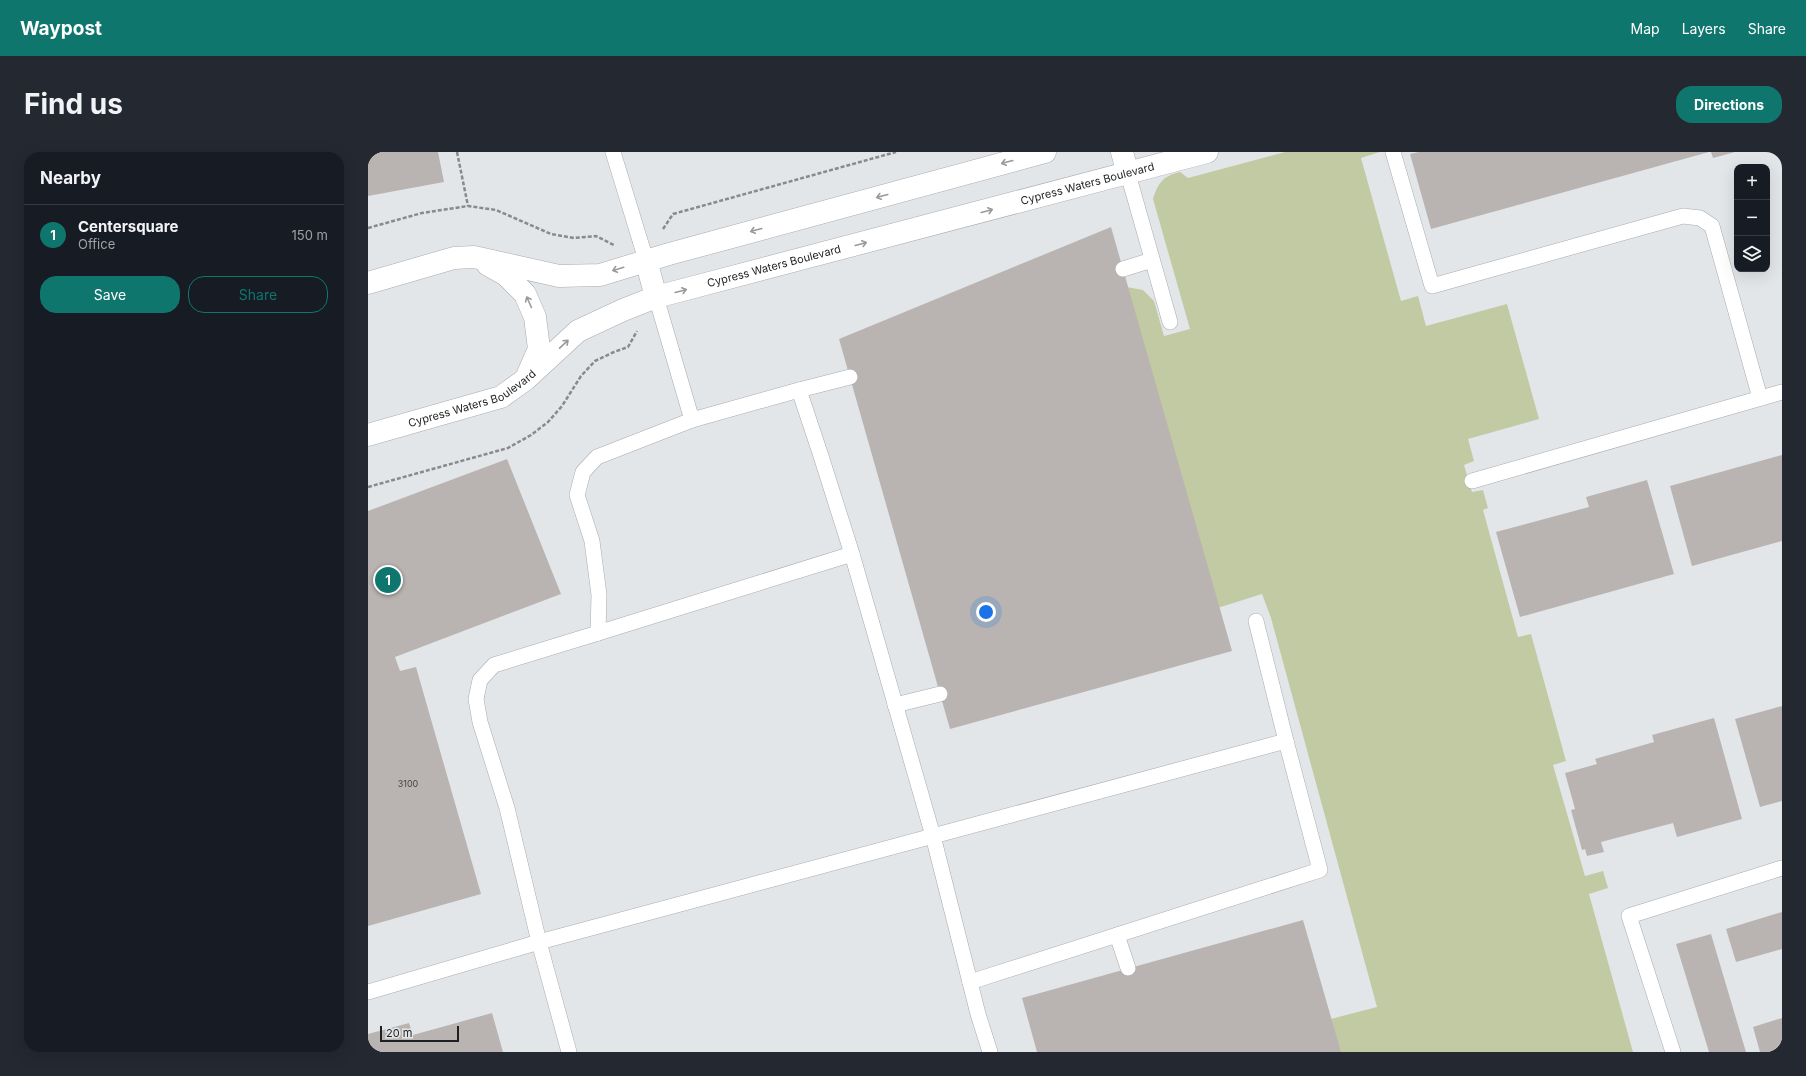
<!DOCTYPE html>
<html lang="en">
<head>
<meta charset="utf-8">
<style>
  body { margin:0; font-family:Inter,sans-serif; background:#242831; color:#f1f3f6 }
  .controls { position:absolute; right:12px; top:12px; display:grid; overflow:hidden; border-radius:8px; box-shadow:0 4px 16px #0002 }
  .controls button { width:36px; height:36px; display:grid; place-items:center; padding:0; border:0; border-bottom:1px solid #363941; background:#171b24; color:#f1f3f6; font:20px sans-serif }
  .scale { position:absolute; left:12px; bottom:10px; width:79px; box-sizing:border-box; padding-left:4px; border:2px solid #1e1f20; border-top:0; font-size:11px; line-height:14px; white-space:nowrap; color:#1e1f20; -webkit-text-stroke:3px #e3e6e9; paint-order:stroke }
  .you { position:absolute; left:618px; top:460px; width:14px; height:14px; margin:-10px; border:3px solid #fff; border-radius:50%; background:#1a73e8; box-shadow:0 0 0 6px #1a73e833 }
  .badge { display:grid; place-items:center; width:26px; height:26px; border-radius:50%; background:#0f766e; color:#fff; font-size:13px; font-weight:700 }
  .pin { position:absolute; translate:-50% -50%; border:2px solid #fff; box-shadow:0 1px 4px #0006 }
  .list { margin:0; padding:0; list-style:none }
  h2 { display:flex; justify-content:space-between; align-items:center; height:52px; margin:0; padding:0 16px; font-size:17px }
  h2 small { font-size:13px; font-weight:400; color:#9ea1a6 }
  .list li { display:grid; grid-template-columns:26px 1fr auto; gap:12px; align-items:center; box-sizing:border-box; height:60px; padding:0 16px; border-top:1px solid #363941 }
  .list b { display:block; font-size:15px; white-space:nowrap }
  .list p { margin:0; font-size:13px; white-space:nowrap; color:#9ea1a6 }
  .list em { font-size:13px; font-style:normal; color:#9ea1a6 }
  .actions { display:flex; gap:8px; padding:12px 16px }
  .actions a { flex:1; padding:9px 0; border:1px solid #0f766e; border-radius:16px; text-align:center; font-size:14px; color:#0f766e }
  .actions .main { background:#0f766e; color:#fff }
  .icon { flex:none; width:22px; height:22px; fill:none; stroke:currentColor; stroke-width:2; stroke-linecap:round; stroke-linejoin:round }
  .map { position:relative; flex:none; width:1414px; height:900px; overflow:hidden; border-radius:16px }
  header { display:flex; align-items:center; gap:24px; box-sizing:border-box; height:56px; padding:0 20px; background:#0f766e; color:#fff }
  header strong { font-size:19px }
  nav { display:flex; gap:22px; margin-inline-start:auto; font-size:14px }
  .intro { display:flex; align-items:center; justify-content:space-between; box-sizing:border-box; height:96px; padding:0 24px }
  h1 { margin:0; font-size:28px }
  .button { padding:10px 18px; border-radius:16px; background:#0f766e; color:#fff; font-size:14px; font-weight:700 }
  main { display:flex; gap:24px; padding:0 24px }
  aside { flex:1; background:#171b24; border-radius:16px; box-shadow:0 4px 16px #0002 }
  .map>svg:first-child { display:block }
  .green { fill:#c2caa4 }
  .building { fill:#b9b4b2 }
  .lines { fill:none; stroke-linecap:round; stroke-linejoin:round }
  .lane-casing { stroke:#a9abae; stroke-width:16 }
  .secondary-casing { stroke:#a9abae; stroke-width:23 }
  .path { stroke:#888a8c; stroke-width:2.5; stroke-dasharray:4 2; stroke-linecap:butt }
  .lane { stroke:#fff; stroke-width:15 }
  .secondary { stroke:#fff; stroke-width:22 }
  .oneway { stroke:#9a9a9b }
  .labels { text-anchor:middle; dominant-baseline:central; stroke-width:3.5; stroke-linejoin:round; paint-order:stroke }
  .number-label { font-size:9px; fill:#454444 }
  .street-label { font-size:11px; fill:#1e1f20; stroke:#e3e6e9 }
</style>
</head>
<body>
<header>
<strong>Waypost</strong>
<nav><a>Map</a><a>Layers</a><a>Share</a></nav>
</header>
<div class="intro"><h1>Find us</h1><a class="button">Directions</a></div>
<main>
<aside>
<h2>Nearby<small></small></h2>
<ul class="list">
<li><span class="badge">1</span><div><b>Centersquare</b><p>Office</p></div><em>150 m</em></li>
</ul>
<div class="actions"><a class="main">Save</a><a>Share</a></div>
</aside>
<div class="map">
<svg width="1414" height="900" viewBox="0 0 1414 900">
  <rect width="100%" height="100%" fill="#e3e6e9"/>
  <path class="green" d="M917,0H1012L993,6L1033,149L1050,144L1058,174L1139,152L1171,267L1100,287L1106,309L1096,313L1104,340L1115,338L1120,356L1115,358L1150,485L1163,482L1198,609L1185,613L1217,724L1235,719L1240,736L1221,742L1265,900H963L955,869L1009,855L903,466L894,442L840,459L753,134L775,138L786,149L796,184L822,177L785,47C790,31 795,24 812,20L820,26Z"/>
  <g class="building">
    <polygon points="0,0 70,0 76,30 0,44"/>
    <polygon points="1051,0 1341,0 1063,77 1042,2"/>
    <polygon points="1343,0 1367,0 1345,6"/>
    <polygon points="743,75 864,499 582,577 471,187"/>
    <polygon points="1414,303 1414,389 1324,414 1302,334"/>
    <polygon points="139,307 193,442 27,505 32,519 48,515 113,742 0,774 0,359"/>
    <polygon points="1279,328 1306,422 1152,465 1128,380 1221,355 1218,345"/>
    <polygon points="1414,554 1414,649 1392,655 1367,567"/>
    <polygon points="1346,566 1374,667 1309,685 1305,671 1233,690 1236,700 1219,704 1217,697 1214,698 1203,658 1207,657 1197,621 1229,612 1227,607 1286,590 1284,583"/>
    <polygon points="1414,760 1414,797 1368,810 1358,777"/>
    <polygon points="935,768 973,900 669,900 654,846"/>
    <polygon points="1343,782 1378,900 1341,900 1308,792"/>
    <polygon points="124,861 135,900 0,900 0,882 41,871 45,883"/>
    <polygon points="1414,866 1414,900 1392,900 1385,875"/>
  </g>
  <g class="lines">
    <defs>
      <g id="lane">
        <polyline points="245,0 278,108"/>
        <polyline points="1025,0 1064,134 1315,64 1332,66 1344,74 1392,246"/>
        <polyline points="760,22 802,170"/>
        <polyline points="755,117 784,108"/>
        <polyline points="288,145 324,268"/>
        <polyline points="431,238 482,225"/>
        <polyline points="1104,329 1414,240"/>
        <polyline points="230,481 484,402"/>
        <polyline points="527,553 572,542"/>
        <polyline points="749,783 760,816"/>
        <polyline points="602,830 952,718 918,589"/>
        <polyline points="0,840 171,790 918,589 888,469"/>
        <polyline points="201,900 171,790 139,656 112,570 108,547 112,528 126,513 230,481 231,443 224,389 209,343 215,320 229,305 324,268 431,238 453,304 484,402 565,684 610,862 622,900"/>
        <polyline points="1305,900 1261,764 1414,716"/>
      </g>
      <g id="secondary">
        <polyline points="754,0 760,22"/>
        <polyline points="278,108 288,145"/>
        <polyline points="120,113 138,123 157,142 167,165 171,197 160,222"/>
        <polyline points="0,131 86,106 106,105 191,124 232,123 301,102 677,0"/>
        <path id="s1" d="M0,283L133,245L158,227L210,179L255,158L288,145L839,0"/>
      </g>
    </defs>
    <use href="#lane" class="lane-casing"/>
    <use href="#secondary" class="secondary-casing"/>
    <g class="path">
      <polyline points="89,0 100,54"/>
      <polyline points="0,76 54,61 100,54 128,58 183,82 206,86 228,84 246,93"/>
      <polyline points="295,77 305,62 528,0"/>
      <polyline points="0,335 140,296 163,283 180,270 194,254 213,224 227,209 246,200 260,195 269,179"/>
    </g>
    <use href="#lane" class="lane"/>
    <use href="#secondary" class="secondary"/>
  </g>
  <defs><path id="oneway-shaft" d="M-6 0H5M1.5-3L5.5 0L1.5 3" fill="none" stroke-width="1.6" stroke-linecap="round" stroke-linejoin="round"/></defs>
  <g class="oneway">
    <use href="#oneway-shaft" transform="translate(639 10) rotate(165)"/>
    <use href="#oneway-shaft" transform="translate(514 44) rotate(165)"/>
    <use href="#oneway-shaft" transform="translate(619 59) rotate(-15)"/>
    <use href="#oneway-shaft" transform="translate(388 78) rotate(165)"/>
    <use href="#oneway-shaft" transform="translate(493 92) rotate(-15)"/>
    <use href="#oneway-shaft" transform="translate(250 117) rotate(163)"/>
    <use href="#oneway-shaft" transform="translate(313 139) rotate(-15)"/>
    <use href="#oneway-shaft" transform="translate(161 150) rotate(-114)"/>
    <use href="#oneway-shaft" transform="translate(196 192) rotate(-43)"/>
  </g>
  <g class="labels">
    <g class="number-label">
      <text x="40" y="631">3100</text>
    </g>
    <g class="street-label">
      <text stroke="none"><textPath href="#s1" startOffset="771">Cypress Waters Boulevard</textPath></text>
      <text stroke="none"><textPath href="#s1" startOffset="447">Cypress Waters Boulevard</textPath></text>
      <text stroke="none"><textPath href="#s1" startOffset="111">Cypress Waters Boulevard</textPath></text>
    </g>
  </g>
</svg>
<div class="controls">
<button>+</button>
<button>−</button>
<button><svg class="icon" aria-label="layers" viewBox="0 0 24 24"><path d="M12 4l9 5-9 5-9-5zM3 14l9 5 9-5"/></svg></button>
</div>
<div class="scale">20 m</div>
<div class="you"></div>
<div class="pin badge" style="left:20px;top:428px">1</div>
</div>
</main>
</body>
</html>
